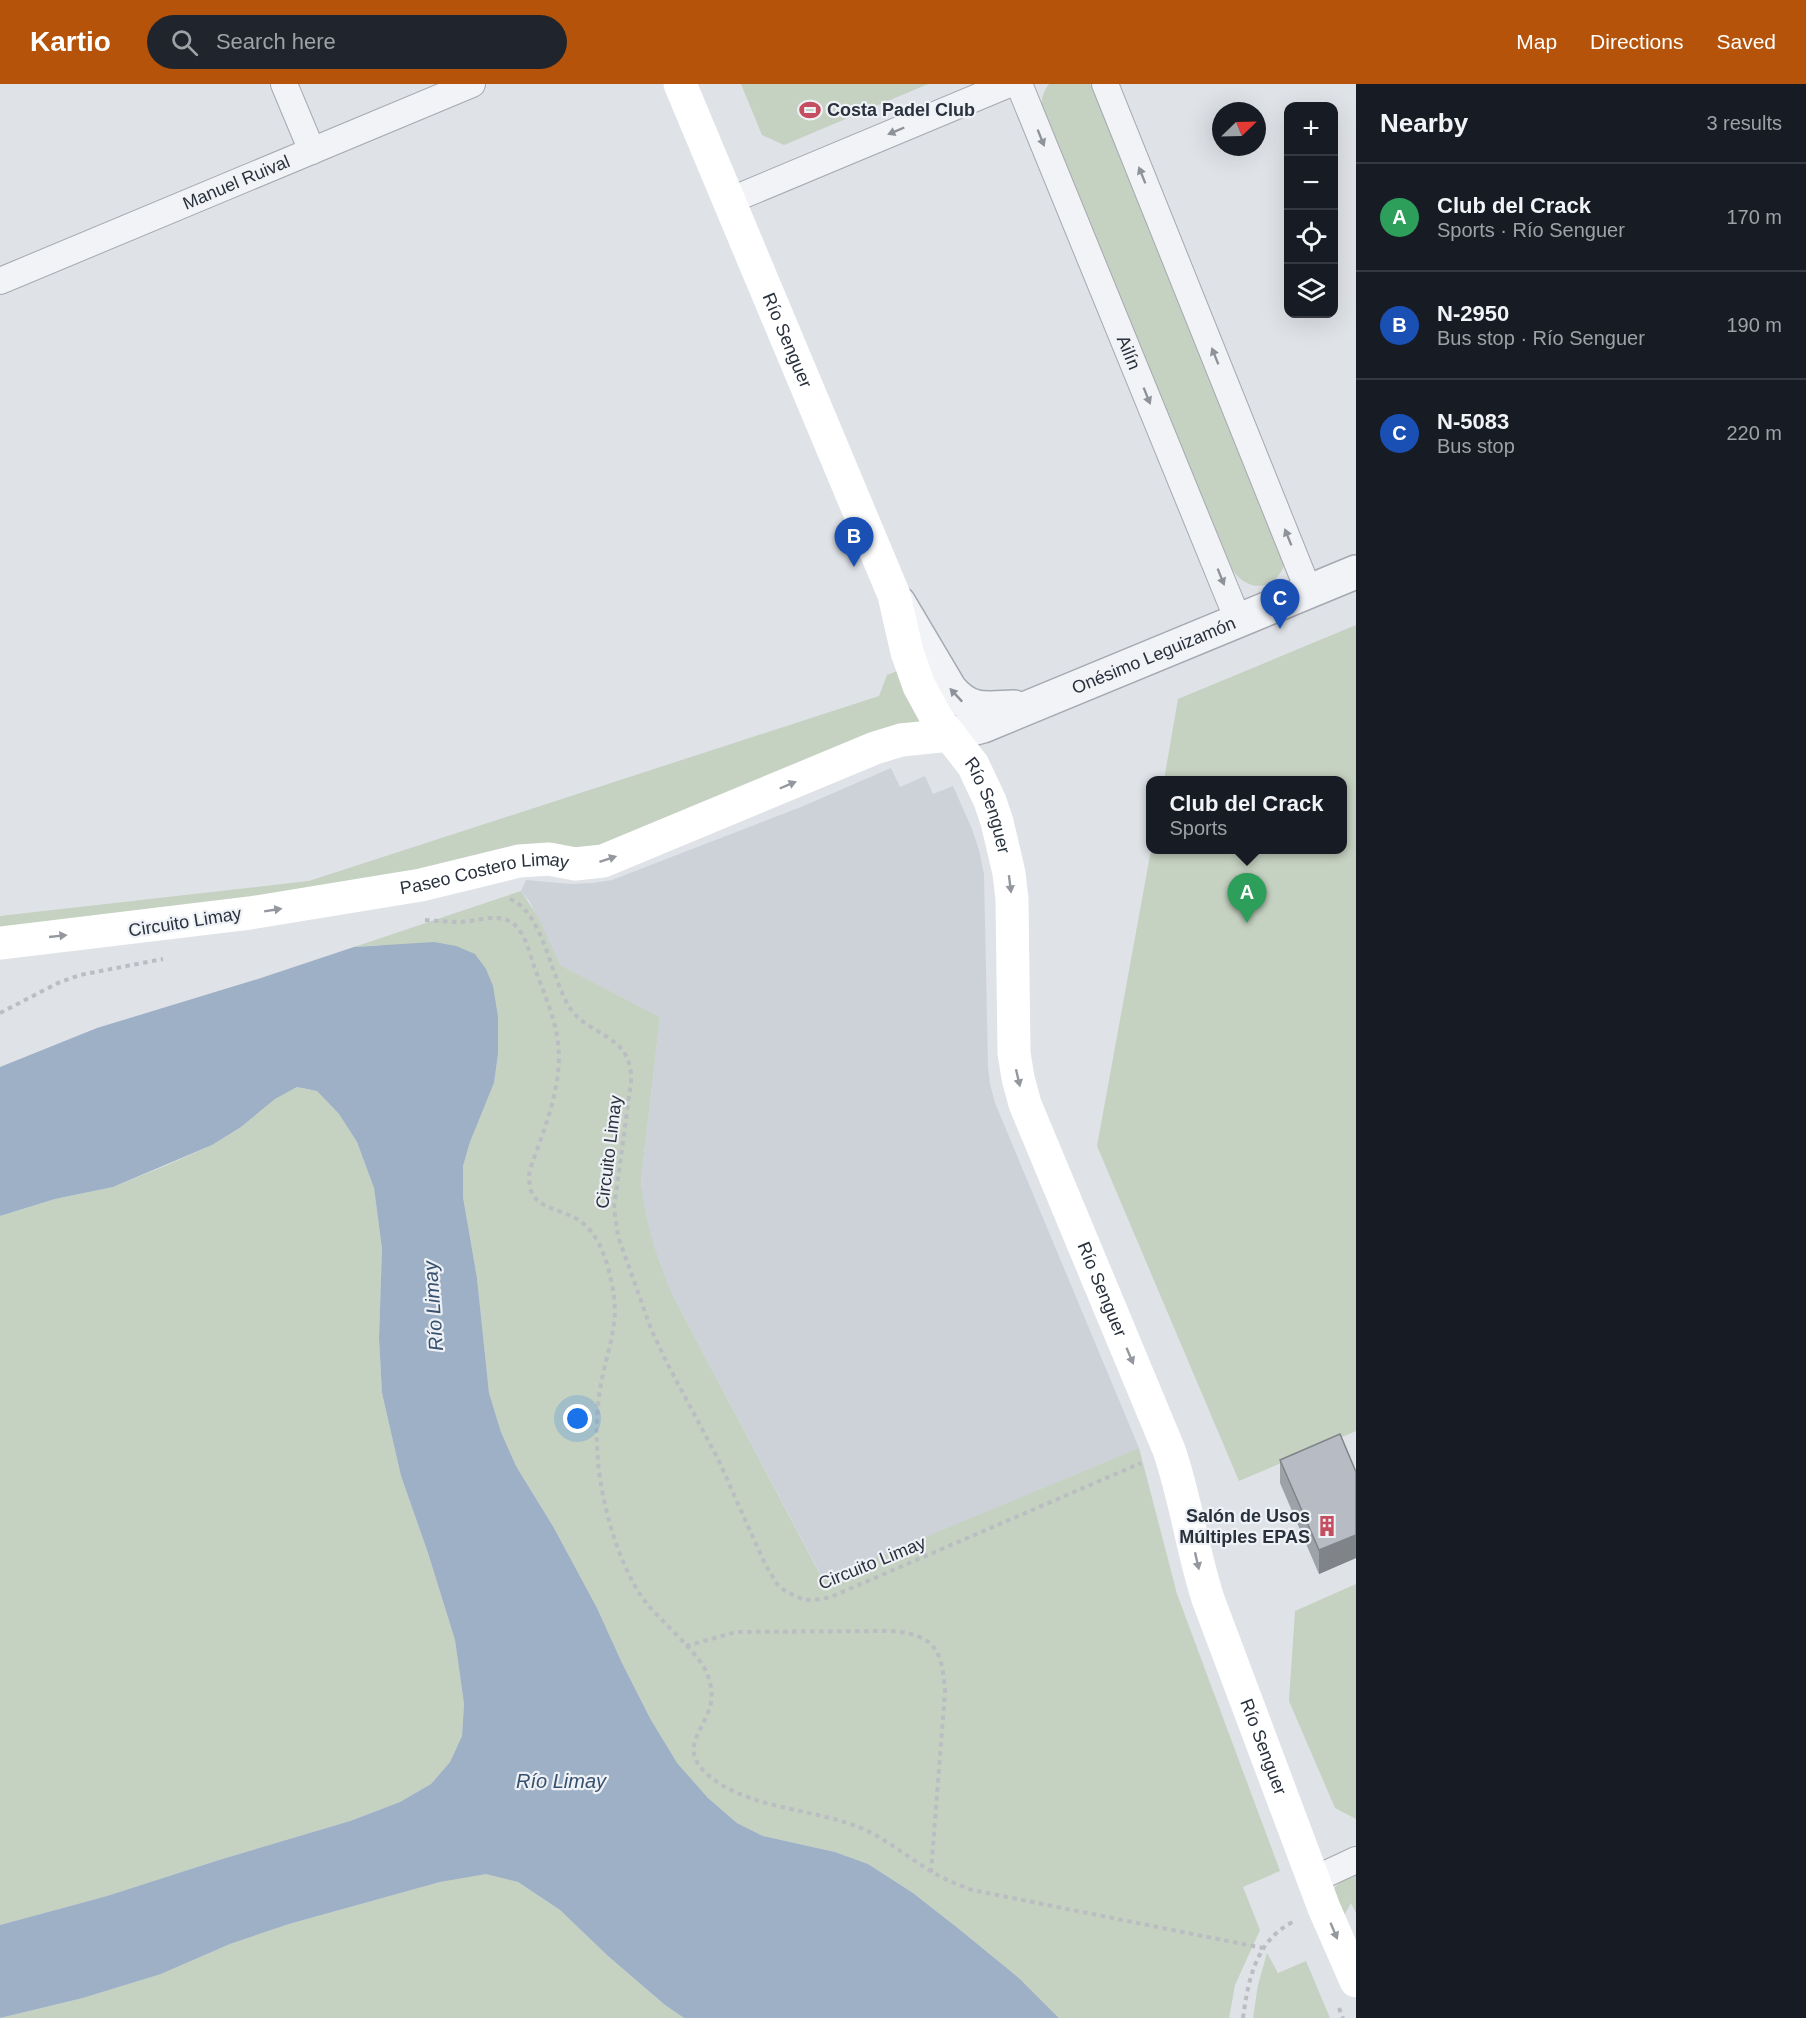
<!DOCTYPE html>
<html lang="en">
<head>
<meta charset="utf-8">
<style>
  body { margin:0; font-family:Arial,sans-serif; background:#20242c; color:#f1f3f6 }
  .controls { position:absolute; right:18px; top:18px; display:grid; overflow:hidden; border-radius:12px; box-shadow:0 6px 24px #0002 }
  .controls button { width:54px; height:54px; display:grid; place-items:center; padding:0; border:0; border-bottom:2px solid #363941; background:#171b24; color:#f1f3f6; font:30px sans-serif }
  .compass { position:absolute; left:1212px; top:18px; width:54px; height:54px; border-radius:50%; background:#171b24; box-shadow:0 6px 24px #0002; rotate:67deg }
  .you { position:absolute; left:578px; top:1335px; width:21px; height:21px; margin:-15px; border:4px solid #fff; border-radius:50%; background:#1a73e8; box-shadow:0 0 0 9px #1a73e833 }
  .badge { display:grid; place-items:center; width:39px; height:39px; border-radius:50%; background:#b45309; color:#fff; font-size:20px; font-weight:700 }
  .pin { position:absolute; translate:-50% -50px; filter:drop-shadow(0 2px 3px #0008) }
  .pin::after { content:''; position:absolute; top:32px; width:21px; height:18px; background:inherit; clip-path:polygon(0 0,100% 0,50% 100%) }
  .popup { position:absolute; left:1146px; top:692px; width:201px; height:78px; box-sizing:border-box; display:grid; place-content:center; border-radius:12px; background:#171b24; filter:drop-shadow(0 2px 4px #0005); font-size:20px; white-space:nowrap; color:#9ea1a6 }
  .popup b { font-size:22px; color:#f1f3f6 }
  .popup::after { content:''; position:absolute; left:50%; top:100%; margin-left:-12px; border:12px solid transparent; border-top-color:#171b24 }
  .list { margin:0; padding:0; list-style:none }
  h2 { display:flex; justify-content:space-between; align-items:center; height:78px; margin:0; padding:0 24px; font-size:26px }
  h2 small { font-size:20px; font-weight:400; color:#9ea1a6 }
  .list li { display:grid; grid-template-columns:39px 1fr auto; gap:18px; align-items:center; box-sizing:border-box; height:108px; padding:0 24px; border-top:2px solid #363941 }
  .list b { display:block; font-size:22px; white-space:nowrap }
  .list p { margin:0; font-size:20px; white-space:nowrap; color:#9ea1a6 }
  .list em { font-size:20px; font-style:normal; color:#9ea1a6 }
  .icon { flex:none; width:33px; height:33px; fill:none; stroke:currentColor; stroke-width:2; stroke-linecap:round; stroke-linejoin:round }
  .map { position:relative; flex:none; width:1356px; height:1934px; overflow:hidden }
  header { display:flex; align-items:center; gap:36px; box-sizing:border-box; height:84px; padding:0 30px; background:#b45309; color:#fff }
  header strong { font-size:28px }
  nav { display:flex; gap:33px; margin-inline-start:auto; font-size:21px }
  .search { width:420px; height:54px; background:#20242c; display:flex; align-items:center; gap:15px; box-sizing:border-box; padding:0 21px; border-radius:33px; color:#9ea1a6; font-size:22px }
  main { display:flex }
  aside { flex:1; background:#171b24 }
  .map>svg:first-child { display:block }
  .built { fill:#cdd2d9 }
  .green { fill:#c5d1c1 }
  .water { fill:#9db0c5 }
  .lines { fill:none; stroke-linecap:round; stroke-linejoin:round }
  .minor-casing { stroke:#a5a9b1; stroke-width:28 }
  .tertiary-casing { stroke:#a5a9b1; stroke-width:36 }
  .path { stroke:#babdc2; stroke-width:4; stroke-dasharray:4.5 4.5; stroke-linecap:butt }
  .minor { stroke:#f2f3f6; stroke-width:26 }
  .tertiary { stroke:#f2f3f6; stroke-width:33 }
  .secondary { stroke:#fff; stroke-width:33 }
  .wall { fill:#9da2a9 }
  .shaded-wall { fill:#808489 }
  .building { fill:#b7bcc4; stroke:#808489; stroke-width:1.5 }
  .oneway { fill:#8e929a }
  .oneway2 { fill:#94989e }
  .labels { text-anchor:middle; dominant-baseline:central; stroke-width:4.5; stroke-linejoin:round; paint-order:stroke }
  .poi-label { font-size:18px; font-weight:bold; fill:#29313d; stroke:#eef1f5; text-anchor:start }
  .street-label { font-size:18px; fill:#29313d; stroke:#eef1f5 }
  .water-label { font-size:20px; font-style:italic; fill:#36506e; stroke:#eef1f5 }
</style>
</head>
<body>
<header>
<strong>Kartio</strong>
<div class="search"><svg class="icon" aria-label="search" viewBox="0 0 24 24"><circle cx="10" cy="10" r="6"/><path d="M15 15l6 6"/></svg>Search here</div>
<nav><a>Map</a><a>Directions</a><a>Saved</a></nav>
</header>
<main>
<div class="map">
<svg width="1356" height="1934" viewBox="0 0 1356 1934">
  <rect width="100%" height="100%" fill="#dfe2e7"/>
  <polygon class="built" points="891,684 900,703 925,692 933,710 953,702 972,745 979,766 984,790 988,982 990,1000 995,1019 1139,1364 824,1497 672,1210 659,1180 650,1151 643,1122 641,1096 660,933 560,881 530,818 521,807 526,796 571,800 593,799 612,796 801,723"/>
  <g class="green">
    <polygon points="741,0 928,0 784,61 762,51"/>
    <path d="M1049,0H1090L1096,10L1286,474C1280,504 1252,512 1233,487L1044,32C1040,20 1041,11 1049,0Z"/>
    <polygon points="1356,541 1356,1347 1239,1397 1097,1062 1151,766 1343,766 1343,696 1164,696 1178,615"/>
    <polygon points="897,587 923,637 607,760 363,799 0,845 0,832 309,797 879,612 887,591"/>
    <path d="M521,807L538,833L560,881L660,933L641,1096C644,1136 656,1173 672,1210L823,1496L1139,1364L1177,1510L1280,1787L1243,1803L1260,1846L1235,1901L1229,1934H1059L1020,1895L959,1845L913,1809L868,1780L835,1768L763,1752L737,1739L708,1714L676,1679L651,1636L622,1579L597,1524L554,1444L516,1382L501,1348L489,1309L477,1194L463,1113V1082L470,1058L494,999L498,970V933L379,861L354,863Z"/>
    <polygon points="297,1003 317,1007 339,1030 357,1058 374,1104 382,1165 379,1254 382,1309 401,1392 428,1469 455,1556 464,1620 462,1652 450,1678 431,1700 400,1718 350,1737 219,1776 107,1812 0,1841 0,1132 55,1115 113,1103 165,1082 212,1061 241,1043 275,1015"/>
    <polygon points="1356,1500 1356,1735 1335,1724 1289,1617 1295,1527"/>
    <polygon points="486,1789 518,1798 560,1826 608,1872 665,1921 684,1934 0,1934 83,1914 161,1890 230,1860 289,1840 440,1798"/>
    <polygon points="1356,1791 1356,1829 1351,1819 1342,1835 1334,1804 1341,1797"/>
    <polygon points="1267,1869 1278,1889 1306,1877 1330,1934 1253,1934 1258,1901"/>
  </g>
  <polygon class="water" points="434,858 456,862 475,870 486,885 493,902 498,933 498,970 494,999 470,1058 463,1082 463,1113 477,1194 489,1309 501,1348 516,1382 554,1444 597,1524 622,1579 651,1636 677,1679 708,1714 737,1739 763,1752 835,1768 868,1780 913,1809 959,1845 1020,1895 1059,1934 684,1934 665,1921 608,1872 560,1826 518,1798 486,1790 440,1798 289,1840 230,1860 161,1890 83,1914 0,1934 0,1841 107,1812 219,1776 350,1737 400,1718 431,1700 450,1678 462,1652 464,1620 455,1556 428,1469 401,1392 382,1309 379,1254 382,1165 374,1104 357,1058 339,1030 317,1007 297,1003 275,1015 241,1043 212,1061 113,1103 55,1115 0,1132 0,983 97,944 258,895 354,863"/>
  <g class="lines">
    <defs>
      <g id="minor">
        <polyline points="284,0 312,67"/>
        <path id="s1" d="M1019,0L1238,536"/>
        <polyline points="1105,0 1309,508"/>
        <polyline points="729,117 1009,0"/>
        <path id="s2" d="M0,197L472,0"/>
        <polyline points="1313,1796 1356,1776"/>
      </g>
      <g id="tertiary">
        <path d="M899,519L950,605C971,629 985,624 1014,623"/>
        <path id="s3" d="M950,651L983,642L1356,488"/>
      </g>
    </defs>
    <use href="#minor" class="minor-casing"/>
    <use href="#tertiary" class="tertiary-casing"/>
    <g class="path">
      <path d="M510,815C542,827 551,892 568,921C587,954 633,948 631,998L614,1124L618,1152L651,1245L667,1279L718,1375L765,1480L777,1500L785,1507L804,1516L823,1515L833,1512L1141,1379"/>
      <path d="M425,836C437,837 449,838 461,838C475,837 494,831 507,836C524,843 529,867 534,882C542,905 553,928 557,952C565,997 545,1043 530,1085C523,1130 562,1120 585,1141C603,1157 611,1190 614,1213C618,1244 606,1271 601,1300C596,1326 596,1352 598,1378C602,1422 620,1487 648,1521C663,1539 702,1572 708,1592C712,1603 713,1615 709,1626C701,1649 681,1665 705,1688C742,1724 809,1724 856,1742C884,1753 906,1772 932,1788C944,1795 958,1801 972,1806L1263,1864"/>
      <polyline points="0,929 58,899 80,891 163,875"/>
      <path d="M686,1562L736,1548L891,1547C936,1551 942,1566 945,1608L931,1788"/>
      <polyline points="1339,1924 1343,1934"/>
      <path d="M1243,1934C1248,1896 1256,1856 1293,1838"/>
    </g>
    <use href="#minor" class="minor"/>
    <use href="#tertiary" class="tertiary"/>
    <g class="secondary">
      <path id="s4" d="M680,0L894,511L907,568L919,602L937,635L973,681L990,717L997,738L1009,789L1012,815L1014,969L1018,994L1025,1020L1169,1366C1186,1415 1192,1466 1208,1515L1324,1824L1356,1897"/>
      <path id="s5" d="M0,859L250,829L421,801L519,777L549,775L575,780L603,777L875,664L901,656L950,651"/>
    </g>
  </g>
  <polygon class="wall" points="1280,1376 1356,1388 1356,1474 1319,1490 1280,1399"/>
  <polygon class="shaded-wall" points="1356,1451 1356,1474 1319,1490 1319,1466"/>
  <polygon class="building" points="1340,1350 1356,1388 1356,1451 1319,1466 1280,1376"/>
  <defs><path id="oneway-solid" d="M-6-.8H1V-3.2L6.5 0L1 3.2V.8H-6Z" transform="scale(1.5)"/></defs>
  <g class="oneway">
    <use href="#oneway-solid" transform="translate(896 47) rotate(157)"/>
    <use href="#oneway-solid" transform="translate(1041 54) rotate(68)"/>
    <use href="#oneway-solid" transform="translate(1142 91) rotate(-112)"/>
    <use href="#oneway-solid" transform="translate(1215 272) rotate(-112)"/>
    <use href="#oneway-solid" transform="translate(1147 312) rotate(68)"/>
    <use href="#oneway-solid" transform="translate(1288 453) rotate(-112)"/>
    <use href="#oneway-solid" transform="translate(1221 493) rotate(68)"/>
    <use href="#oneway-solid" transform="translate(956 611) rotate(-133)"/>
  </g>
  <g class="oneway2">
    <use href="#oneway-solid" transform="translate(788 701) rotate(-23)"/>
    <use href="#oneway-solid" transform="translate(608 775) rotate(-18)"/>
    <use href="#oneway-solid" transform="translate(1010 800) rotate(83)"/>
    <use href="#oneway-solid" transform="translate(273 826) rotate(-9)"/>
    <use href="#oneway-solid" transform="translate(58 852) rotate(-6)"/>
    <use href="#oneway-solid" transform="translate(1018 994) rotate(77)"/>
    <use href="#oneway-solid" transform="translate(1130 1272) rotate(67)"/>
    <use href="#oneway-solid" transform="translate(1197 1477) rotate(77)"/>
    <use href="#oneway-solid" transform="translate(1334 1847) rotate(67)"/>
  </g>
  <defs>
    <symbol id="stadium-bare" viewBox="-9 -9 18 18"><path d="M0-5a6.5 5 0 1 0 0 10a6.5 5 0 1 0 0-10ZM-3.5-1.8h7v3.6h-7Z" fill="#c44d60" stroke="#eef1f5" stroke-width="2.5" paint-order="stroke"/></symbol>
    <symbol id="building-bare" viewBox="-9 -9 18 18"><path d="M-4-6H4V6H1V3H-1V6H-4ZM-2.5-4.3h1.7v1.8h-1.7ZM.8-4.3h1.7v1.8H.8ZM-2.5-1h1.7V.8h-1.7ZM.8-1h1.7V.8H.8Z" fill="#c44d60" stroke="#eef1f5" stroke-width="2.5" paint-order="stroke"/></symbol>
  </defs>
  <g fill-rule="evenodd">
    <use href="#stadium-bare" x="795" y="11" width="30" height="30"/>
    <use href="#building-bare" x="1312" y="1427" width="30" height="30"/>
  </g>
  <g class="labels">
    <g class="poi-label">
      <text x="827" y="26">Costa Padel Club</text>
      <text x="1310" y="1432" text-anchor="end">Salón de Usos<tspan x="1310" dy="21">Múltiples EPAS</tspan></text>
    </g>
    <g class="street-label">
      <text stroke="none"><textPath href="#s2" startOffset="256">Manuel Ruival</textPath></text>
      <text stroke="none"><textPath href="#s4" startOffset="278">Río Senguer</textPath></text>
      <text stroke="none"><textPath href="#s1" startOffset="290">Ailín</textPath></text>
      <text stroke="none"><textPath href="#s3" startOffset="219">Onésimo Leguizamón</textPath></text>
      <text stroke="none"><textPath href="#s4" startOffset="788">Río Senguer</textPath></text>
      <text stroke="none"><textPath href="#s5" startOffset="490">Paseo Costero Limay</textPath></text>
      <text transform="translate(185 838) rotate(-9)">Circuito Limay</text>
      <text transform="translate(609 1068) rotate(-83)">Circuito Limay</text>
      <text stroke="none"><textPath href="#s4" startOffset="1292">Río Senguer</textPath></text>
      <text transform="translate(872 1479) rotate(-22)">Circuito Limay</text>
      <text stroke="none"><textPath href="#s4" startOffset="1778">Río Senguer</textPath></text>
    </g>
    <g class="water-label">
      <text transform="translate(433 1222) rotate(-94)">Río Limay</text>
      <text x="561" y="1697">Río Limay</text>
    </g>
  </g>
</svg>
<div class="controls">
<button>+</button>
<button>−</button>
<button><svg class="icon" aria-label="locate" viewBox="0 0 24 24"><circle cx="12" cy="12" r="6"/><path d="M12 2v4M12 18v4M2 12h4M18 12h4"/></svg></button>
<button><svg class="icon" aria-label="layers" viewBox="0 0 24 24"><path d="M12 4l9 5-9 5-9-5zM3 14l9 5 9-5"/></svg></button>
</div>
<svg class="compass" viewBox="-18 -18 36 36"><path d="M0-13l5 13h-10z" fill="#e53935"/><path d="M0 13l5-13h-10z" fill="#9ea1a6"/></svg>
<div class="you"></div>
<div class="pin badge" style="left:1247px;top:839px;background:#2e9e5b">A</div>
<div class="popup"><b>Club del Crack</b>Sports</div>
<div class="pin badge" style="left:854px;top:483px;background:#1a4fb4">B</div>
<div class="pin badge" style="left:1280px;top:545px;background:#1a4fb4">C</div>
</div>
<aside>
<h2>Nearby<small>3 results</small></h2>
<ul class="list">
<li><span class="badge" style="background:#2e9e5b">A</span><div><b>Club del Crack</b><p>Sports · Río Senguer</p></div><em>170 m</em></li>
<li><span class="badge" style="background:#1a4fb4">B</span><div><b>N-2950</b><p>Bus stop · Río Senguer</p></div><em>190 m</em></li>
<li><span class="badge" style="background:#1a4fb4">C</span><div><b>N-5083</b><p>Bus stop</p></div><em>220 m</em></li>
</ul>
</aside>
</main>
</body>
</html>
